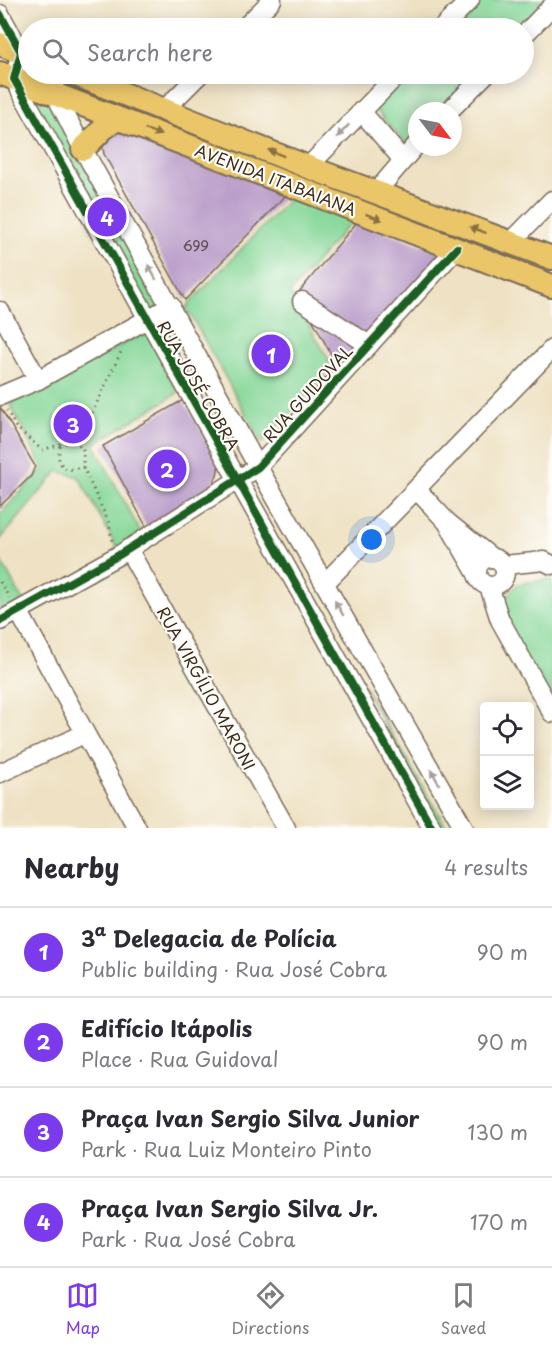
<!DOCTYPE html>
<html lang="en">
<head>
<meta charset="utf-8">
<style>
  body { margin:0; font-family:"Playpen Sans",sans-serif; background:#f2f2f3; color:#2b2b33 }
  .controls { position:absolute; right:18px; bottom:18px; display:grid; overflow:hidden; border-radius:6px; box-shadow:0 3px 15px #0003 }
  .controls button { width:54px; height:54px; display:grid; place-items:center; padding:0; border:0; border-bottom:2px solid #e1e1e2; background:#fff; color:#2b2b33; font:30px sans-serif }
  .compass { position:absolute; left:408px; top:102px; width:54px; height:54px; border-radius:50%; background:#fff; box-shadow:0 3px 15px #0003; rotate:122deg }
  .you { position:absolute; left:372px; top:540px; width:21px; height:21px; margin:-15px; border:4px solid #fff; border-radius:50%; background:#1a73e8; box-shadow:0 0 0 9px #1a73e833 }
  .badge { display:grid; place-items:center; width:39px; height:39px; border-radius:50%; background:#7c3aed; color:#fff; font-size:20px; font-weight:700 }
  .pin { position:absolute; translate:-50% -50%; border:3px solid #fff; box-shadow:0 2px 6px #0006 }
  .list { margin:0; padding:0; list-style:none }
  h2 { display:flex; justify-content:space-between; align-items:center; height:78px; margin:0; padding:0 24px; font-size:26px }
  h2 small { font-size:20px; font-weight:400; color:#7c7c81 }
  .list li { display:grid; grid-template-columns:39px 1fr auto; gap:18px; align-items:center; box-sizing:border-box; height:90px; padding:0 24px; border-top:2px solid #e1e1e2 }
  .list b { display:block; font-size:22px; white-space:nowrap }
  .list p { margin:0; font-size:20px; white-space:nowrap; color:#7c7c81 }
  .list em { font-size:20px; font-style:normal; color:#7c7c81 }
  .icon { flex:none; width:33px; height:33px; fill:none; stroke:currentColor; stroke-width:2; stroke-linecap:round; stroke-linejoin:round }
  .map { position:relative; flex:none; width:552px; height:828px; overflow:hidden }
  .search { position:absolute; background:#fff; box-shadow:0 3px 15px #0003; left:18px; right:18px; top:18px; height:66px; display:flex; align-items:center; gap:15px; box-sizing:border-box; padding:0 21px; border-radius:33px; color:#7c7c81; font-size:22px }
  .sheet { height:438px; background:#fff }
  nav { display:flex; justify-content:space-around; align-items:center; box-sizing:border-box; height:84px; border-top:2px solid #e1e1e2; background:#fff; font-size:16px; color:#7c7c81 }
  nav a { display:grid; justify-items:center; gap:3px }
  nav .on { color:#7c3aed }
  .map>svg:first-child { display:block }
  .green { fill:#85d798; stroke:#60805b; stroke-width:1.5 }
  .building { fill:#bb9fcb }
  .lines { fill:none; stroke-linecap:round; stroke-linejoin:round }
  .minor-casing { stroke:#7a6a58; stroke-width:21 }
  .major-casing { stroke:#7a6a58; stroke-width:26 }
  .path { stroke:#7a6a58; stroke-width:3; stroke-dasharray:1.5 4.5; stroke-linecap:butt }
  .minor { stroke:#fff; stroke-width:18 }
  .major { stroke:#eac669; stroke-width:22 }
  .cycleway-casing { stroke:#fdfcf7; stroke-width:11 }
  .cycleway { stroke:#1b5e20; stroke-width:8 }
  .oneway { fill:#a79f9a }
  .oneway2 { fill:#8a7040 }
  .labels { text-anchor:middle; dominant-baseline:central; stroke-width:4.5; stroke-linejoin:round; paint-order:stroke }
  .number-label { font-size:14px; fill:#5b4749 }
  .street-label { font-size:16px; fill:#3b2a1e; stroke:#fdfcf7 }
</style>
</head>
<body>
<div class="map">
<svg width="552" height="828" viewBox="0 0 552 828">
  <rect width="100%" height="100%" fill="#fdfcf7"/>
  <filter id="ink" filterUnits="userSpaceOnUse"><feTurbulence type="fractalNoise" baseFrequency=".0167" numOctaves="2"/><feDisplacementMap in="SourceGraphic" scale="12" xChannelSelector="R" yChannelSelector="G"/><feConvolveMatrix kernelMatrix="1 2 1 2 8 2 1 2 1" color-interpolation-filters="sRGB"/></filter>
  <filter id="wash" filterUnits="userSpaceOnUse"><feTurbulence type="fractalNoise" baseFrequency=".008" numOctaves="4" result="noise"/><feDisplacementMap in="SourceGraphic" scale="24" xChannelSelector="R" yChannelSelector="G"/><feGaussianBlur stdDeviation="1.35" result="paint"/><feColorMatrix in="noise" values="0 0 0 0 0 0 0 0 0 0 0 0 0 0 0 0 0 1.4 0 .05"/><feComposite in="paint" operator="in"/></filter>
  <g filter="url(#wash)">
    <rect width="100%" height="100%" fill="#efe2c4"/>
    <g class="green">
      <polygon points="478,0 545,0 518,28 451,28"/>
      <polygon points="407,74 475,74 439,111 417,111 417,134 407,145 374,108"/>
      <polygon points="34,93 54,100 167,304 147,315 34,101"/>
      <polygon points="293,195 355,217 290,293 333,367 262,443 186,307"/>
      <polygon points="148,331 178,393 94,444 142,535 119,552 79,477 58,471 0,540 0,514 43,469 10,404"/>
      <polygon points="0,559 23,601 0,612"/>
      <polygon points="549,579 552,580 552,704 509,632 503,601 518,584"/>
      <polygon points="359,677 447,828 439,828"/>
    </g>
    <g id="blocks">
      <g class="building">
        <polygon points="128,130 290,191 185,300 104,154 102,143 113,132"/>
        <polygon points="357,222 445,253 338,367 298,293"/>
        <polygon points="183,400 214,452 219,463 217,475 212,486 147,528 103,446"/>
        <polygon points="0,407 35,466 31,476 0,506"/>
      </g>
    </g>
  </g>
  <g filter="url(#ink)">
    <use href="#blocks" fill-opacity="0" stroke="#7a6a58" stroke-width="1.5"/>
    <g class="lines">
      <defs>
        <g id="minor">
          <polyline points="0,14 21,52 14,79 432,828"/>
          <polyline points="244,28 272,0"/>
          <polyline points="442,28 470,0"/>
          <polyline points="524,35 552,6"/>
          <polyline points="54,74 56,96 83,149 258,467 464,828"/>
          <polyline points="166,108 200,74"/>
          <polyline points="361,111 402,159"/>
          <polyline points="449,111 486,74"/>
          <polyline points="308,167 398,74"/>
          <polyline points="377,191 417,144"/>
          <polyline points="510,243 552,200"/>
          <polyline points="302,301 369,345"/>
          <polyline points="0,311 38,380"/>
          <polyline points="0,396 38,380 171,306"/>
          <polyline points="417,490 447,522"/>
          <polyline points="128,549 286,828"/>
          <circle cx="491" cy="572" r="14"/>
          <polyline points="504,565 544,561 552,565"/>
          <polyline points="477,574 447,522 492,558"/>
          <polyline points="325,583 552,349"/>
          <polyline points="489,586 500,620 552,713"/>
          <polyline points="19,612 137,828"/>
          <polyline points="0,621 119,555 258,467 457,248"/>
          <polyline points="0,773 84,734"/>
        </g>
        <g id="major">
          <polyline points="0,44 28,55"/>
          <polyline points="0,73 552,286"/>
          <polyline points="74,74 308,167 552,258"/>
          <polyline points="83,149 104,128 117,119"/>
        </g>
      </defs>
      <use href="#minor" class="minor-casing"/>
      <use href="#major" class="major-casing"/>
      <g class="path">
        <polyline points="7,410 16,427 42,450 75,440 93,411 121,352"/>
        <polyline points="75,440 83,449 83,467 109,523 112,541"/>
        <path d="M60,446C58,458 57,463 68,470L83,467"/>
        <polyline points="0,582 9,598"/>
      </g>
      <use href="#minor" class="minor"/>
      <use href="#major" class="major"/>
      <defs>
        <g id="cycleway">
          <polyline points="0,14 21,52 14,79 432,828"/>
          <polyline points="0,621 119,555 258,467 457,248"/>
        </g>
      </defs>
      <use href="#cycleway" class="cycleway-casing"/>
      <use href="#cycleway" class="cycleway"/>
    </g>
    <defs><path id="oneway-solid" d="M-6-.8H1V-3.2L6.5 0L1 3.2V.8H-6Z" transform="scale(1.5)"/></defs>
    <g class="oneway">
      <use href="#oneway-solid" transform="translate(343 131) rotate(133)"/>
      <use href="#oneway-solid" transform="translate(152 272) rotate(-119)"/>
      <use href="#oneway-solid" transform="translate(339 608) rotate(-120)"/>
      <use href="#oneway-solid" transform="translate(435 777) rotate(-120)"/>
    </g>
    <g class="oneway2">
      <use href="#oneway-solid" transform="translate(153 132) rotate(21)"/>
      <use href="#oneway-solid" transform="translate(276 153) rotate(-158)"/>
      <use href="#oneway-solid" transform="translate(374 217) rotate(21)"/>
      <use href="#oneway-solid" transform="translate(478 230) rotate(-159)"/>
    </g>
  </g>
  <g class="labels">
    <g class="number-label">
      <text x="196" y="245">699</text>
    </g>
    <g class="street-label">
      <text transform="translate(276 179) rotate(21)">AVENIDA ITABAIANA</text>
      <text transform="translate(199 385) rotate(60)">RUA JOSÉ COBRA</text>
      <text transform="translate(307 393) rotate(-48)">RUA GUIDOVAL</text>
      <text transform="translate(207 688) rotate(61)">RUA VIRGÍLIO MARONI</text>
    </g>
  </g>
</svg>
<div class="controls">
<button><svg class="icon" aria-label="locate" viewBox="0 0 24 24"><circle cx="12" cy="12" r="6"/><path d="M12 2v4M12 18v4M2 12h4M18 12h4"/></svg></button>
<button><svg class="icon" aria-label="layers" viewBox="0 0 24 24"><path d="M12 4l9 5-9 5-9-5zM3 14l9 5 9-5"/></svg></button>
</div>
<svg class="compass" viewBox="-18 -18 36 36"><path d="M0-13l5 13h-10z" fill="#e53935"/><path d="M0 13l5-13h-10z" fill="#7c7c81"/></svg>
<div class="you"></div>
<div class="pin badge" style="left:271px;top:354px">1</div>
<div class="pin badge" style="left:167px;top:469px">2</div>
<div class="pin badge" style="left:73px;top:424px">3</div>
<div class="pin badge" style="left:107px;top:217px">4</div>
<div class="search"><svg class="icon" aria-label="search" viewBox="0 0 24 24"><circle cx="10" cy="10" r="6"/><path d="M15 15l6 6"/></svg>Search here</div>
</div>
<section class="sheet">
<h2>Nearby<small>4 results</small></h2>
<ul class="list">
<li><span class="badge">1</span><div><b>3ª Delegacia de Polícia</b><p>Public building · Rua José Cobra</p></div><em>90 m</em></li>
<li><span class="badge">2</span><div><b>Edifício Itápolis</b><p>Place · Rua Guidoval</p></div><em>90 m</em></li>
<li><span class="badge">3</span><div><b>Praça Ivan Sergio Silva Junior</b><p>Park · Rua Luiz Monteiro Pinto</p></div><em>130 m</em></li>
<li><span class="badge">4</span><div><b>Praça Ivan Sergio Silva Jr.</b><p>Park · Rua José Cobra</p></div><em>170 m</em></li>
</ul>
</section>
<nav>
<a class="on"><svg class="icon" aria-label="map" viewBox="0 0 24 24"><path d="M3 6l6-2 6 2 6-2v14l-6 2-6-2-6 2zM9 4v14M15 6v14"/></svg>Map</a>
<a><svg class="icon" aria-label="directions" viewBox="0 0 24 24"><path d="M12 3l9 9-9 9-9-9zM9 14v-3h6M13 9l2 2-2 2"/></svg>Directions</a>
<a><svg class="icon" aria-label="saved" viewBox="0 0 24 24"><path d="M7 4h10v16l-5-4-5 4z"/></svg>Saved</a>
</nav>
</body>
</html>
